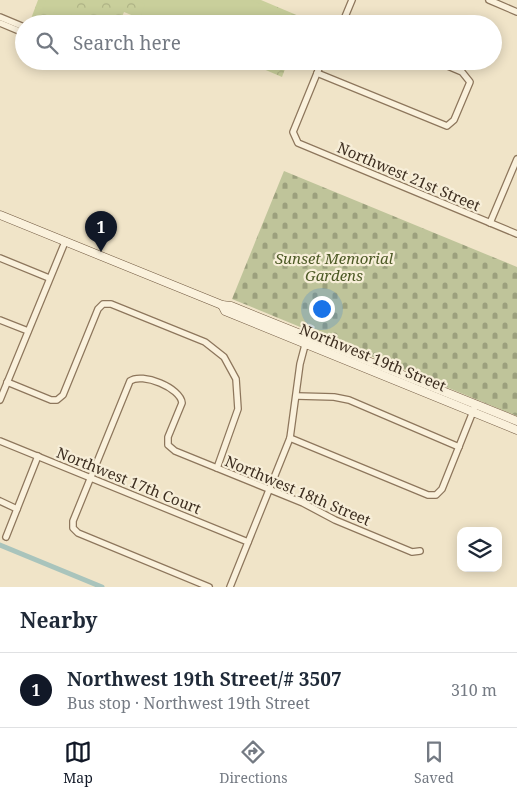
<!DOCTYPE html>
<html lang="en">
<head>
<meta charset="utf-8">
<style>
  body { margin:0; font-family:"Noto Serif",serif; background:#f6f6f7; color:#1f2937 }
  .controls { position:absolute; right:15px; bottom:15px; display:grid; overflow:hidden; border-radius:10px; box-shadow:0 2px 12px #0003 }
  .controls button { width:45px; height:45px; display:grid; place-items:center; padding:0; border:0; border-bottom:1px solid #e0e1e3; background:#fff; color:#1f2937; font:25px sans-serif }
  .you { position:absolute; left:321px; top:308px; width:18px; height:18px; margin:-12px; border:4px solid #fff; border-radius:50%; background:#1a73e8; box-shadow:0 0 0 8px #1a73e833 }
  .badge { display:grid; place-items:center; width:32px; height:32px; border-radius:50%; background:#111827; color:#fff; font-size:16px; font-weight:700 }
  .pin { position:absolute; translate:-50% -41px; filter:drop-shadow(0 1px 2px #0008) }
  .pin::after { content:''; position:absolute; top:26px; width:18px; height:15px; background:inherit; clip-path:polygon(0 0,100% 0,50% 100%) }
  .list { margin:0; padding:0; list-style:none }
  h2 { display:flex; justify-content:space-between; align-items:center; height:65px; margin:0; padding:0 20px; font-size:21px }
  h2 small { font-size:16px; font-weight:400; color:#747a83 }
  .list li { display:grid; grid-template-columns:32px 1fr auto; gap:15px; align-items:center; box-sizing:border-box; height:75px; padding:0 20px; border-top:1px solid #e0e1e3 }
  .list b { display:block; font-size:19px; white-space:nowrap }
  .list p { margin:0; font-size:16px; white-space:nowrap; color:#747a83 }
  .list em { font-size:16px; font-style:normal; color:#747a83 }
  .icon { flex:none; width:28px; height:28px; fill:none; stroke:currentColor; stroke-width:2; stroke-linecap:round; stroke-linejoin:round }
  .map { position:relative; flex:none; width:517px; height:587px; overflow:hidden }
  .search { position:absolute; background:#fff; box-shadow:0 2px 12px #0003; left:15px; right:15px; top:15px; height:55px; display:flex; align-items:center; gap:12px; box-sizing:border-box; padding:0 18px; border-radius:28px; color:#747a83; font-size:19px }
  .sheet { height:140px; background:#fff }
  nav { display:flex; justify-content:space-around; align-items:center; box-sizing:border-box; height:70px; border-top:1px solid #e0e1e3; background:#fff; font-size:14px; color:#747a83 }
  nav a { display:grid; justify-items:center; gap:2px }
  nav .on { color:#111827 }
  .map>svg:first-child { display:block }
  .forest { fill:url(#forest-crowns) }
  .cemetery { fill:url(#cemetery-stones) }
  .pitch { fill:#c9cf9b }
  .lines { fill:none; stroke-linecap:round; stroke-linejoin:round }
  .canal { stroke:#a9c4bc; stroke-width:5 }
  .street-casing { stroke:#8d765c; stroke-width:8 }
  .secondary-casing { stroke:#6f573f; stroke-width:9 }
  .street { stroke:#faf1dc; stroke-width:5.5 }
  .secondary { stroke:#faf1dc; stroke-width:8 }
  .labels { text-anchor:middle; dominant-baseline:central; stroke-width:4.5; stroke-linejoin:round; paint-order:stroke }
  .street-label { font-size:15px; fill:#3d2e20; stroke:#f7eed8 }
  .park-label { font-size:15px; font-style:italic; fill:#4d5a26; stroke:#f7eed8 }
</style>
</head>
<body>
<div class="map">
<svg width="517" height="587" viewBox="0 0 517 587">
  <defs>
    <pattern id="forest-crowns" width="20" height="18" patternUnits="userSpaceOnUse" patternTransform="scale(1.25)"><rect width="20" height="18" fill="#c9cf9b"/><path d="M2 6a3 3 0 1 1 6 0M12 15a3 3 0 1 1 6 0" fill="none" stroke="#aeb285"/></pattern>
    <pattern id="cemetery-stones" width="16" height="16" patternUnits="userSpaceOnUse" patternTransform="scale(1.25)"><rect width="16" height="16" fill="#bfc49a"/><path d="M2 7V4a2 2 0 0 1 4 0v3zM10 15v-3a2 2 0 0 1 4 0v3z" fill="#9ca07d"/></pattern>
  </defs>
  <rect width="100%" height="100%" fill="#f0e4c8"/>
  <g class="forest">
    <polygon points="38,0 261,0 306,19 304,24 153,24 124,12 119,24 29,24"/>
    <polygon points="245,61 288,61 282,77"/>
  </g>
  <polygon class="cemetery" points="284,171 517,267 517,416 232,299"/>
  <g class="pitch">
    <polygon points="46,0 78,0 70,19 43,8"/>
    <polygon points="135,0 251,0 300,20 299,24 161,24 141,15 145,4"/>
    <polygon points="252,61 283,61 279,72"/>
  </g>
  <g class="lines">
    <polyline class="canal" points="0,545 102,587"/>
    <defs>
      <g id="street">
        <polyline points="489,0 517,12"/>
        <polyline points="0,17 24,27"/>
        <polyline points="0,23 24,33"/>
        <polyline points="342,24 352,0"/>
        <polyline points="322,61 293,132 298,143 517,234"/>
        <polyline points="317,73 447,126 454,120 470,82 462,72 436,61"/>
        <polyline points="490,223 517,159"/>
        <polyline points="0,258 49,278"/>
        <polyline points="0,320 28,331"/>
        <polyline points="7,382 51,400 57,400 63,395 98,309 103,304 111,304 205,342 224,357 236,379 238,409 217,468"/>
        <polyline points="297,396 334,397 349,400 459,447"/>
        <polyline points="0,400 65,242"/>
        <polyline points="290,438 428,495 436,495 442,489 476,404"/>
        <polyline points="0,441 248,542"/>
        <polyline points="0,501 17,509"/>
        <polyline points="6,537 38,456"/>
        <path d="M209,587L78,533L73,528V521L130,381C142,372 181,388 182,403L168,437V445L175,451L303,503L335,520L412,552L420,551"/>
        <polyline points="230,587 290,438 300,364 305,345"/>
      </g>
      <g id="secondary">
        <polyline points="0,215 222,305 231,306 517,421"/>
        <polyline points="222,305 225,311 517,430"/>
      </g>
    </defs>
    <use href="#street" class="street-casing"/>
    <use href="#secondary" class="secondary-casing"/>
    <use href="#street" class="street"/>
    <use href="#secondary" class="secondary"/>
  </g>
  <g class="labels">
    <g class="street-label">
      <text transform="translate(409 176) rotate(23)">Northwest 21st Street</text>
      <text transform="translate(373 357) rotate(22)">Northwest 19th Street</text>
      <text transform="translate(129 480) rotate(22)">Northwest 17th Court</text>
      <text transform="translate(298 490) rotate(23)">Northwest 18th Street</text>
    </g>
    <g class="park-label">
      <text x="334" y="258">Sunset Memorial<tspan x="334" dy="17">Gardens</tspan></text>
    </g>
  </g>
</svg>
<div class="controls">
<button><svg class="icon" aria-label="layers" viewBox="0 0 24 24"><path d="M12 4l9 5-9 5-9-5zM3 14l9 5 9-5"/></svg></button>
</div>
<div class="you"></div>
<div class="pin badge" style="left:101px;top:252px">1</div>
<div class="search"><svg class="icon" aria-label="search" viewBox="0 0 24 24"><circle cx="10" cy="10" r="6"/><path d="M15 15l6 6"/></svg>Search here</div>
</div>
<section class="sheet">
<h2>Nearby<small></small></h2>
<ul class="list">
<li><span class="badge">1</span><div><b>Northwest 19th Street/# 3507</b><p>Bus stop · Northwest 19th Street</p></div><em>310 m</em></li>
</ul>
</section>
<nav>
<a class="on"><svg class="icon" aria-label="map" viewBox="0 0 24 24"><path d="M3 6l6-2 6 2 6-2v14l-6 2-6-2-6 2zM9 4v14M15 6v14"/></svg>Map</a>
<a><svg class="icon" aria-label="directions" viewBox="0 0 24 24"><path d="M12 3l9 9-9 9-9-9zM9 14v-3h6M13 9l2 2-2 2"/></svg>Directions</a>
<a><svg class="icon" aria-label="saved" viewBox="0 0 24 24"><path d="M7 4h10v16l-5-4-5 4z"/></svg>Saved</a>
</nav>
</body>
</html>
